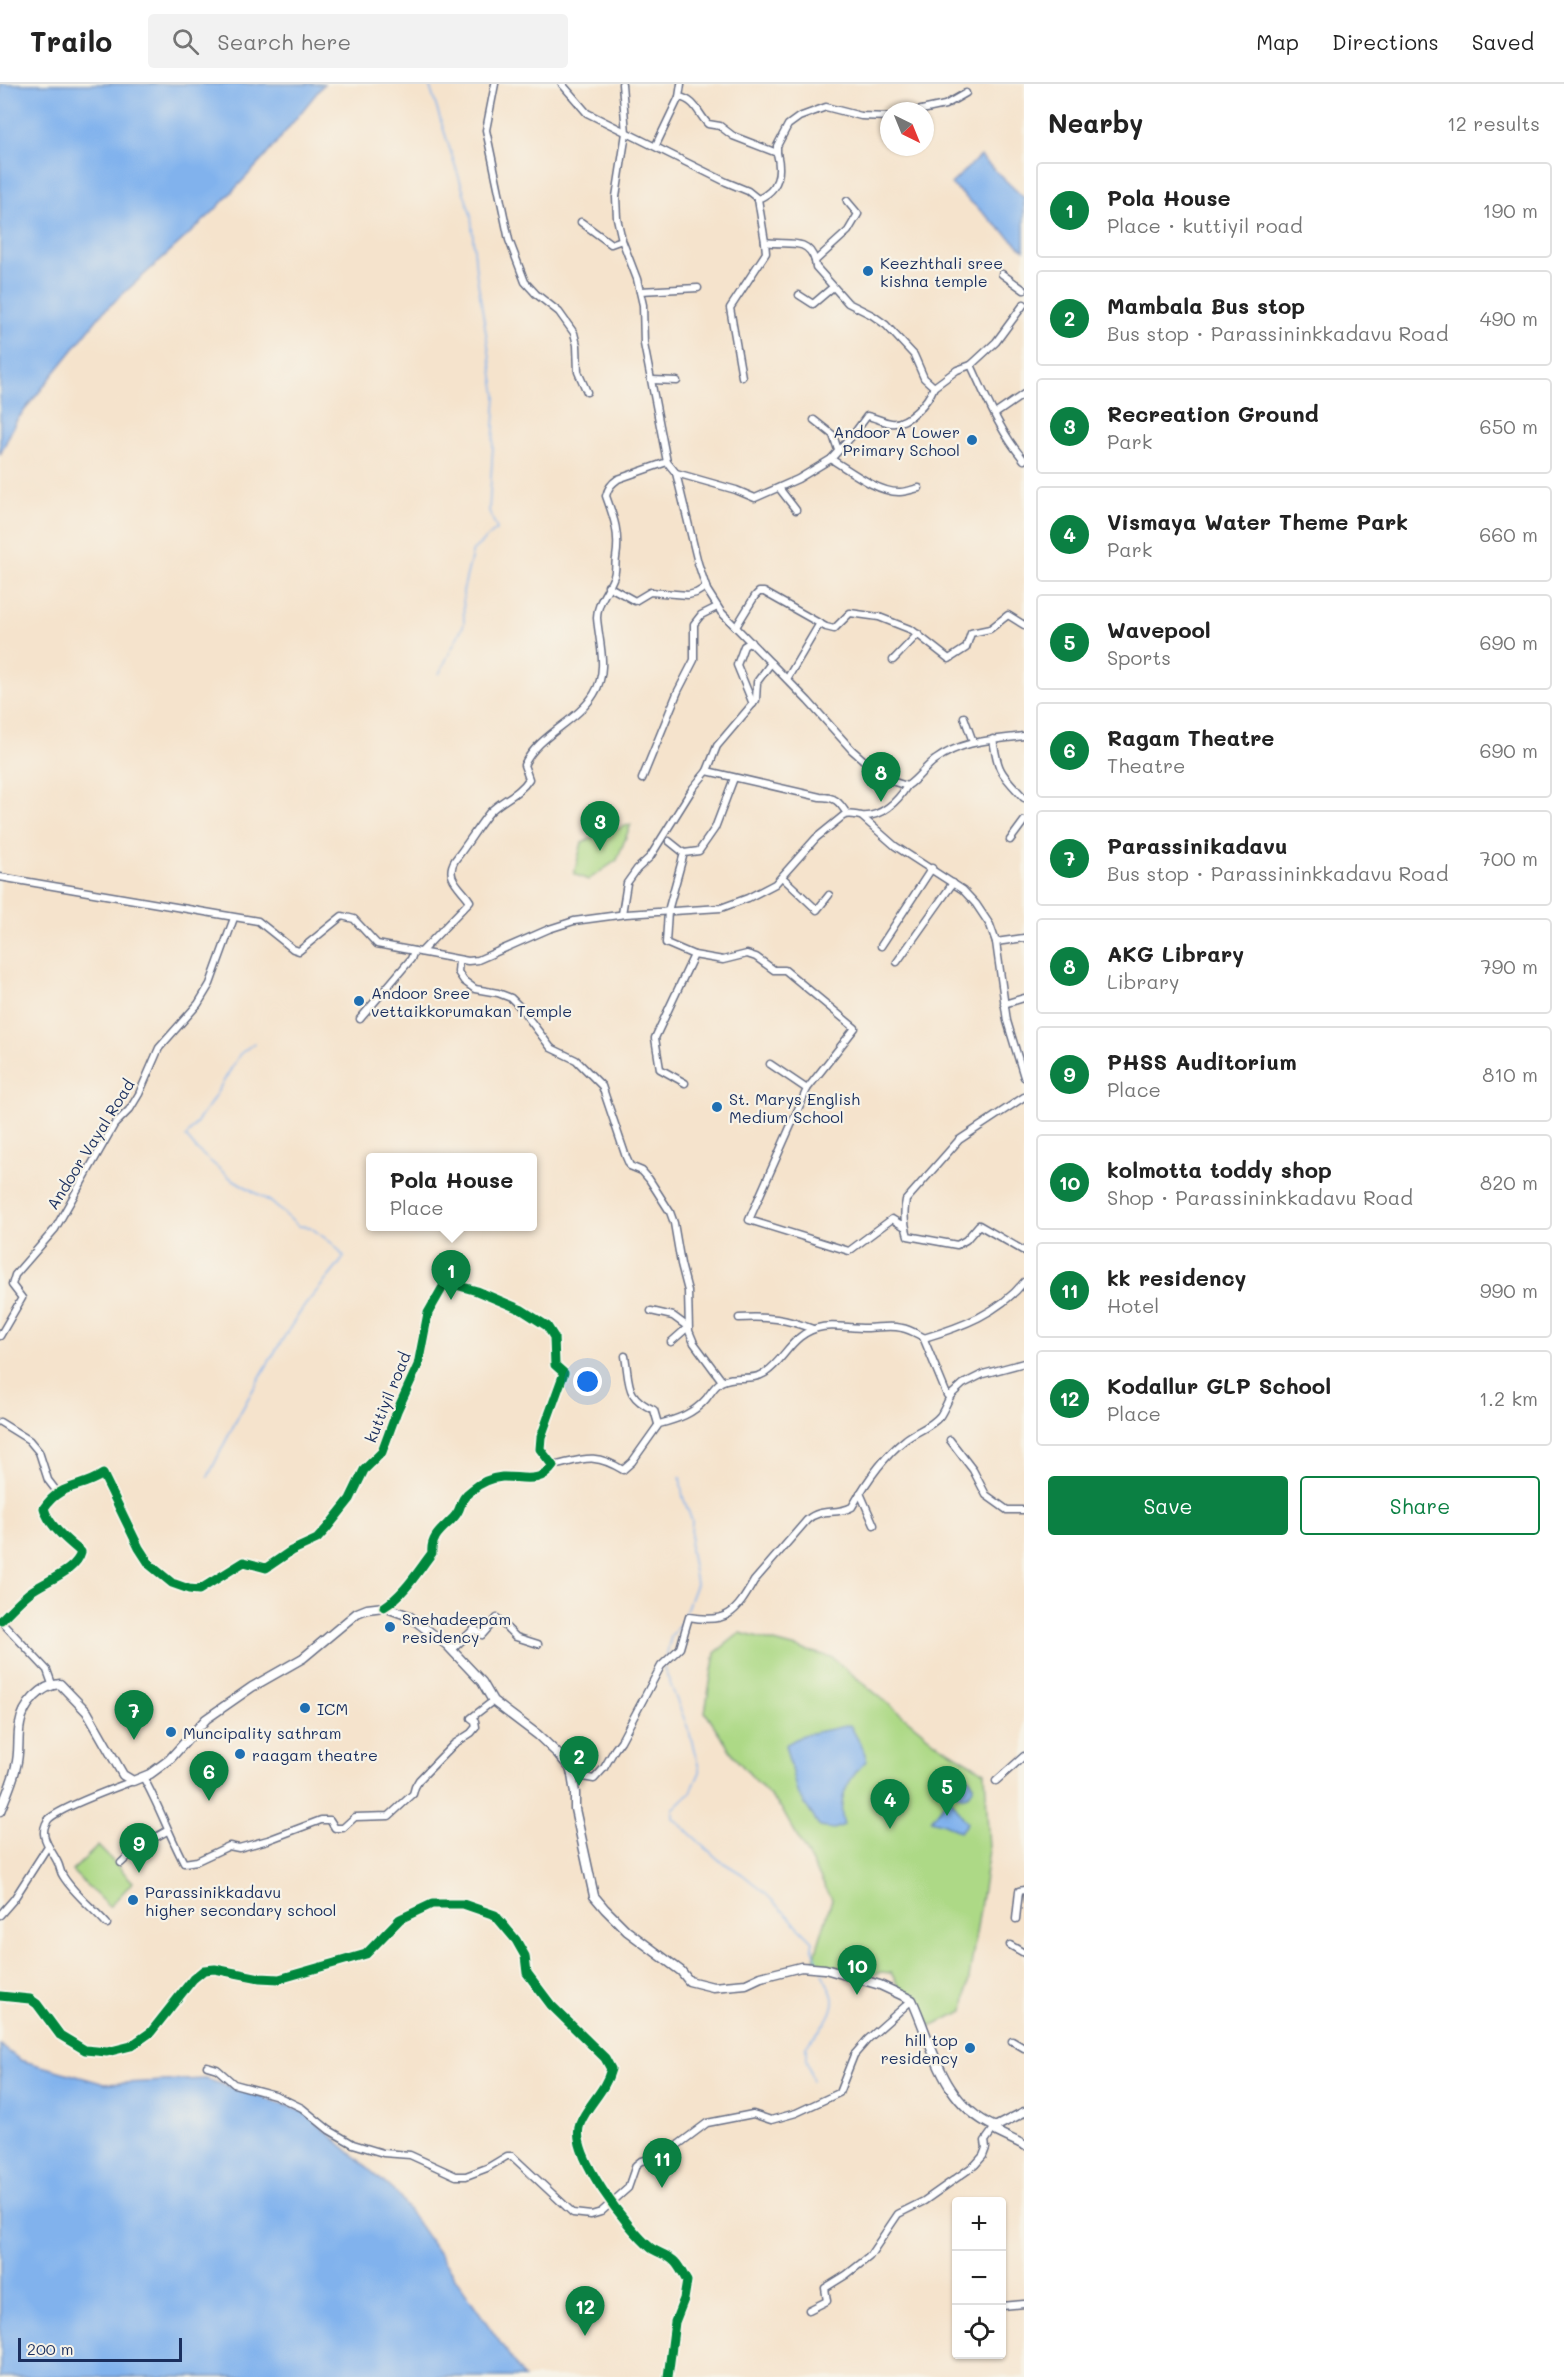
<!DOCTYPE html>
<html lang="en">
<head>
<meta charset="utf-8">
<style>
  body { margin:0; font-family:Mali,sans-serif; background:#f2f2f2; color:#222 }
  .controls { position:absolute; right:18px; bottom:18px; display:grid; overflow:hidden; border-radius:6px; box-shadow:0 2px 4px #0004 }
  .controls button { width:54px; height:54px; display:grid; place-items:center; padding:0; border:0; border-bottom:2px solid #e0e0e0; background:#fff; color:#222; font:30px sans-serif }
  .compass { position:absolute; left:880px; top:18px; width:54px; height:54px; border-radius:50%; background:#fff; box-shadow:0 2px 4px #0004; rotate:137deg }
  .scale { position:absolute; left:18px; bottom:15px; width:164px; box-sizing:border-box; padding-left:6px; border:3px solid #1b2f5e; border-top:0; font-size:16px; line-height:21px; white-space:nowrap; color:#1b2f5e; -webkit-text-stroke:4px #f7f3e8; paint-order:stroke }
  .you { position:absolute; left:588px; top:1298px; width:21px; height:21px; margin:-15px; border:4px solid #fff; border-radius:50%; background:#1a73e8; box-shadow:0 0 0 9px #1a73e833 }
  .badge { display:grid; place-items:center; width:39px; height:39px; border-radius:50%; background:#0b8043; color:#fff; font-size:20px; font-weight:700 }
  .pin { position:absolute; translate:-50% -50px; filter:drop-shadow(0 2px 3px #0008) }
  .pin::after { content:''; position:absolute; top:32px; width:21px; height:18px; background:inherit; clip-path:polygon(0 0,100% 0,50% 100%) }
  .popup { position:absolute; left:366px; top:1069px; width:171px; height:78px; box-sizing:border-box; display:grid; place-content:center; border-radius:6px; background:#fff; filter:drop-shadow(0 2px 4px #0005); font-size:20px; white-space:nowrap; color:#767676 }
  .popup b { font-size:22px; color:#222 }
  .popup::after { content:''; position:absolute; left:50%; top:100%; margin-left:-12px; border:12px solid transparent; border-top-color:#fff }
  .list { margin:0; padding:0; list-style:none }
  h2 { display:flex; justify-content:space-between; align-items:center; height:78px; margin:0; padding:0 24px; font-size:26px }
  h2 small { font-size:20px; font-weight:400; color:#767676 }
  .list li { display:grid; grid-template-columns:39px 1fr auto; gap:18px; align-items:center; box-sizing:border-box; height:96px; margin:0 12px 12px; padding:0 12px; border:2px solid #e0e0e0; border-radius:6px }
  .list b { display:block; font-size:22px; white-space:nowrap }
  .list p { margin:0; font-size:20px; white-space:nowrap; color:#767676 }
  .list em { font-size:20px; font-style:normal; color:#767676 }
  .actions { display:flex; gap:12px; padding:18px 24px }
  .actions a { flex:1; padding:14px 0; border:2px solid #0b8043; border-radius:6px; text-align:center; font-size:21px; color:#0b8043 }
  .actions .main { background:#0b8043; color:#fff }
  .icon { flex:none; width:33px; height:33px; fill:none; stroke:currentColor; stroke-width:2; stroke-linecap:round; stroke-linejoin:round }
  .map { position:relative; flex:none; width:1024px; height:2293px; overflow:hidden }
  header { display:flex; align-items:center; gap:36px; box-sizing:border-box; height:84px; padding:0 30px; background:#fff; border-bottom:2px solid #e0e0e0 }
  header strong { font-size:28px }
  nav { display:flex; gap:33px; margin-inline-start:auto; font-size:21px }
  .search { width:420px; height:54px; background:#f2f2f2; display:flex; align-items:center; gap:15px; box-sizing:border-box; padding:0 21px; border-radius:6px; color:#767676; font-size:22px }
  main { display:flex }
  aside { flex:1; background:#fff }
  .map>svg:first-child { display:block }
  .green { fill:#add986; stroke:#648472; stroke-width:1.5 }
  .water { fill:#81b2ed; stroke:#4e70a6; stroke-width:1.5 }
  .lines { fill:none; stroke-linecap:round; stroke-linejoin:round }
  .stream { stroke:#81b2ed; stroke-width:1.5 }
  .minor-casing { stroke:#676e84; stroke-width:9 }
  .major-casing { stroke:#676e84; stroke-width:11 }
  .minor { stroke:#fff; stroke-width:6 }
  .major { stroke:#fff; stroke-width:8 }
  .cycleway-casing { stroke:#f7f3e8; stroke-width:13 }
  .cycleway { stroke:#00873e; stroke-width:9 }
  .poi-dot { fill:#1f6fb2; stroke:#f7f3e8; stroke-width:2 }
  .labels { text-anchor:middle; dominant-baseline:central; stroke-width:4.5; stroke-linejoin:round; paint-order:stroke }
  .poi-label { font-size:16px; fill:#1b2f5e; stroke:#f7f3e8; text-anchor:start }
  .street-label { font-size:16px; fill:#1b2f5e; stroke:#f7f3e8 }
</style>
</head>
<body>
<header>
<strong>Trailo</strong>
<div class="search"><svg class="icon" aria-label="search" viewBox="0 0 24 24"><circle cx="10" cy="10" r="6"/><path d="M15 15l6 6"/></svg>Search here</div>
<nav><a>Map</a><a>Directions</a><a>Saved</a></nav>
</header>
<main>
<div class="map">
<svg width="1024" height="2293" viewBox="0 0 1024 2293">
  <rect width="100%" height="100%" fill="#f7f3e8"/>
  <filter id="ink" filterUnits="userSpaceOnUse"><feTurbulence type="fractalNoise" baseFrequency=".0167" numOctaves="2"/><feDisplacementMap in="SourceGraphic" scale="12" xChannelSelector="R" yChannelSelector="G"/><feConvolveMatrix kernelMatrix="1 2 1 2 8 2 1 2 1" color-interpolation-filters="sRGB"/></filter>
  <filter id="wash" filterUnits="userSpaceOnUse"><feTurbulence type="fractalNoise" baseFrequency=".008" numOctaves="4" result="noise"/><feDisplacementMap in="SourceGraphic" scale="24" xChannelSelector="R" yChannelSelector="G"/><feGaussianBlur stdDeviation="1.35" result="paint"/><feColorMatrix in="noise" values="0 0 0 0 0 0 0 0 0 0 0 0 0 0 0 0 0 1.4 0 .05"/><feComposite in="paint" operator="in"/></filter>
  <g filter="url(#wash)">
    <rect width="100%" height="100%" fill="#f5e3cc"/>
    <g class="green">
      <polygon points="631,740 617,776 588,796 574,790 582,758"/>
      <polygon points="740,1549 831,1573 935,1658 985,1688 989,1766 964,1927 930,1942 916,1913 903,1909 891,1889 881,1888 864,1894 838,1883 813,1878 832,1815 781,1724 736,1675 705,1628 715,1569"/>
      <polygon points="98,1762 133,1798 109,1823 72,1787"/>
    </g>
    <g class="water">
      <polygon points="0,0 324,0 264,74 211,130 103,228 16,337 0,371"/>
      <polygon points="980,72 1024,114 1024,166 951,100"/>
      <path d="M850,1641L866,1670V1677C848,1695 836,1716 844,1741L834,1745L820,1743L797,1708L785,1661L803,1651Z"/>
      <circle cx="963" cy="1702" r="10"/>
      <polygon points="949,1713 967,1739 960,1748 945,1740 931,1736"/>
      <polygon points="0,1961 20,1976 105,2000 206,1995 303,2027 398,2111 524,2293 0,2293"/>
    </g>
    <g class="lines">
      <g class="stream">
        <polyline points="429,0 471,131 476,187 496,311 489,427 497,445 473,466 463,507 464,540 439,590"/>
        <path d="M208,1393C235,1336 266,1279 301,1227C314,1208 331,1193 344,1173L333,1160L310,1143L298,1142L271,1118L229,1093L197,1066L186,1053L210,1020L240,970L254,959"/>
        <polyline points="666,1573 671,1553 682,1537 696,1500 690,1465 692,1437 683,1413 680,1393"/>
        <polyline points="664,1584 689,1647 700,1688 691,1708 673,1725 673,1734 719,1776 742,1790 763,1807 813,1857 812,1862 818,1878"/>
        <path d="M813,1997L806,1976V1962C816,1951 834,1931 833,1916C833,1908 825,1897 822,1889"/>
      </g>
    </g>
  </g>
  <g filter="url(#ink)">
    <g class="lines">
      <defs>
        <g id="minor">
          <polyline points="495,0 486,46 509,156 525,198 536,210 559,228 574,249 577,261 578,288 587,308"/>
          <path d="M562,0L587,29L726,98L748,107L758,115C779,106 782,89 777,69L733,52L720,42L708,40C698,30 696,16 679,13L681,0"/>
          <path d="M622,0L626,49L616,113L617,134L622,156L637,195L643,221L644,260L667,378L676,389L698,479L707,506L721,528L808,617L852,666L885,695L907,702C918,695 925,683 935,676C962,656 992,656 1024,652"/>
          <polyline points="917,27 945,21 966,9"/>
          <polyline points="656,61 679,13"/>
          <polyline points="777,69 777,62 788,41 799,33 826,23 861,32 889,33"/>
          <path d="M758,115L765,158C786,162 808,152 815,177"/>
          <path d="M847,117L858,130L848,147L815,177L816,183L848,219L872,231L886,241L914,271L924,294L934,303L957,286L971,281C986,313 1000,348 1024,376"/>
          <polyline points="581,138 611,160 622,156"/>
          <polyline points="1002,190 1024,206"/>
          <polyline points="640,207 698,204"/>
          <polyline points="799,211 813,220 833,203"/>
          <polyline points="971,281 996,258 1024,220"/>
          <polyline points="742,293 730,224 766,169 765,158"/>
          <polyline points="652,296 677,297"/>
          <polyline points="995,330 1024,310"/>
          <polyline points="814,336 833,351 838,366"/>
          <path d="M831,375C849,386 878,409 900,408C907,408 913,405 919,404"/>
          <path d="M676,389L736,406L755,414L798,395L831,375L853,351L867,332C875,333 882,338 891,339C908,341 928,318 934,303"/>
          <polyline points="779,404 796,426"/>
          <polyline points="608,502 635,517 650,508 688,511 696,509 706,503"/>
          <polyline points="736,543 755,512 759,508 764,508 826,543 834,545 850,529 879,533 912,546 949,575 966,564 971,549 990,545 1008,531 1024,541"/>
          <polyline points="751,558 744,562 737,581 753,620"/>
          <polyline points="893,576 918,550"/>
          <polyline points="787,595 820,539"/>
          <polyline points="964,633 973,658"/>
          <path d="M993,655C998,689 1001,689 1024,714"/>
          <polyline points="707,687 717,662 756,616 757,598 771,579"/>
          <polyline points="642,695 678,607 694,576 694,540 701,531 717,523"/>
          <polyline points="861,732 895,762 963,806 976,820 990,841 996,858 1007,937 1024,993"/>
          <polyline points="1010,756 1024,737"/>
          <polyline points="669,757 684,769"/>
          <path d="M0,793L258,837L293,865L299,867L342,832L354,835L377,860L468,877L478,876L549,845L574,837L626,830L721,824L748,814L775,800L816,754L843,732C849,729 854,731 861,732C881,734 898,717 907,702"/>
          <polyline points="782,793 817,826 829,811"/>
          <path d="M622,830L627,799L637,785L650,773L693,704L707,687L820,713C835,713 839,717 847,730"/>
          <polyline points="996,858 1024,854"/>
          <polyline points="881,862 932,784"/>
          <path d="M421,868L470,817C461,803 444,794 455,776C467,761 477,744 489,729C501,716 519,711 529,695L524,681C539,650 577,638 594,610C609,586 599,559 597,534C597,517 609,507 614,492C616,486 615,479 616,474C620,450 614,434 606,412C608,404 611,400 618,395L667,378"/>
          <polyline points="694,871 666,859 668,827 684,769 699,767 715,744 734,694"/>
          <polyline points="459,876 458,888 464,897 475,905 498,909 511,914 520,923 551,964 576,976 602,1002 626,1073 630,1082 642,1087 649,1095 670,1128 674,1139 681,1180 688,1207 689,1247 694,1259 722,1297"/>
          <polyline points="897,878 953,799"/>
          <polyline points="1004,920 1024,914"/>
          <polyline points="360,935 411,875 414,867"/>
          <polyline points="770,980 807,1005 749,1136 849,1167 892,1135 905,1143"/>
          <polyline points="685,999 660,985 655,954 694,871 723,876 747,870 756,873 774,886 785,886 855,944 807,1005"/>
          <path d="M1024,1013L959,1056L906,1116C903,1129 904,1139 908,1152L957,1161L966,1156L979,1141L1024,1167"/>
          <polyline points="651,1227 673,1232 688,1243 671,1258"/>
          <path d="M739,1234C768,1232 786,1235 813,1245"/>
          <polyline points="0,1252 22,1214 12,1201 15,1191 55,1145 114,1041 130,1025 139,1010 159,964 198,920 210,900 234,834"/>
          <path d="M924,1254C961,1243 999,1229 1024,1198"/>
          <path d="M625,1272C630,1301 625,1313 654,1326L658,1340"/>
          <polyline points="0,1338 29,1356 39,1368 48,1396 58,1409"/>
          <polyline points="950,1356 973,1386 986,1411 1007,1426 1024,1426"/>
          <path d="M553,1382C584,1375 594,1368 623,1386L632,1378L659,1340C678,1335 693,1330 706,1315C710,1310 715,1301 721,1298C734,1290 751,1298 765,1289C780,1279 786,1264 800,1253C821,1236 841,1244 866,1244C878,1244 890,1241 902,1244C909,1245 917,1250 923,1253L947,1311H951L963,1300L983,1290L1024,1279"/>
          <polyline points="860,1409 874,1441"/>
          <polyline points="0,1536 47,1586 52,1600"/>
          <path d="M1,1536C10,1527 19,1517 29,1509C44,1497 76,1488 81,1468C68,1457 48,1441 44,1424C60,1399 81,1405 103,1390L139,1464L150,1481L172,1499L189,1505L199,1506L244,1478L266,1484L269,1482L291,1467L317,1455L327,1444L350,1415L364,1386L382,1368L397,1327L418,1281L428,1229L444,1201L449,1199L477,1207L522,1226L547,1242L554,1253L555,1281L564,1289L541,1353L540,1365L553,1382C540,1401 520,1392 502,1393C491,1394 480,1399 472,1406C458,1416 463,1423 455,1432C445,1444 430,1451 432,1469C418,1487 404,1511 384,1523"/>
          <polyline points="448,1561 454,1564 474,1545 482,1551 497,1534 516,1553 538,1560"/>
          <path d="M572,1691L594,1695L604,1684L615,1665L621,1657L661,1582L680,1564L689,1533C727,1540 736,1529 754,1497L807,1436C822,1423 835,1432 852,1423C865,1400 883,1373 905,1356C916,1347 930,1344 940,1332C944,1326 947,1318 951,1311"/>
          <path d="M143,1693C159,1721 169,1751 184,1779L197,1777L229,1762L239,1764L268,1756L321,1736H330L335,1744H343L355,1733L389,1732L413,1710L415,1703L419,1696L454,1660L471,1649L476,1643L475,1637L471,1634L493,1617"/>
          <polyline points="996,1697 1024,1672"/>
          <polyline points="121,1779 138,1763 167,1747"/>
          <polyline points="0,1831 14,1815 48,1762"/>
          <polyline points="1016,1835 1019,1807 1024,1806"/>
          <path d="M107,1840C93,1824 74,1810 63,1792C60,1788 60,1783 58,1779C51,1764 37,1752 48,1736C57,1725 117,1703 133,1697"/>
          <polyline points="1010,1861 1024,1869"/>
          <path d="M0,1912L30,1915L37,1920L60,1951L85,1966L107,1968L131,1962L151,1948L193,1895L204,1886L215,1885L260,1894L279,1895L366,1870L400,1835L432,1820H463L495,1831L516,1856L525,1872L527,1889L551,1921L605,1974L611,1985C605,2008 587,2021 580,2040C568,2069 629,2146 651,2164C658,2169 669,2171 675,2178C680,2183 683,2191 687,2197L684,2215L675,2238L668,2293"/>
          <polyline points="1012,1957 1024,1964"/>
          <polyline points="207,1982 217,1985 234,2000 275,2011 302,2024 329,2046 353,2060 383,2069 410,2071 456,2092 466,2092 487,2084 507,2072 512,2072 573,2129 591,2131 601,2128 628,2104 636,2081 641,2077 663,2072 707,2039 753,2030 771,2036 796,2029 839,2009 854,1971 868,1955 912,1916"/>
          <polyline points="1002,2222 1024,2220"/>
          <polyline points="809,2226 827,2217 825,2204 846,2191 869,2173 898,2130 924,2117 975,2081 983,2072 986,2064 985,2057 995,2043"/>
        </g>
        <g id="major">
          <path d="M0,1727C6,1712 13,1697 16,1682C20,1668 17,1654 20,1640C23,1621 41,1601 60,1600L87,1628L123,1691L133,1697L150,1690L169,1676L206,1635L252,1603L303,1574L357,1529L367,1525L384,1523L409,1532L447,1561L482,1598L493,1617L538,1651L557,1669L570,1684L572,1691L575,1709V1725L594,1812L605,1825L627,1847L681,1887L689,1897L713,1903L746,1900L761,1893L801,1883L825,1885L880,1901L912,1916C934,1964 941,2018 995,2043L1024,2028"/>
          <polyline points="995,2043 997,2048 1024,2061"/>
        </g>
      </defs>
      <use href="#minor" class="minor-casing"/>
      <use href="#major" class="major-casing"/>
      <use href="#minor" class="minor"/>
      <use href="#major" class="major"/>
      <defs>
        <g id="cycleway">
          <path d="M1,1536C10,1527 19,1517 29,1509C44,1497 76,1488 81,1468C68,1457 48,1441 44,1424C60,1399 81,1405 103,1390L139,1464L150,1481L172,1499L189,1505L199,1506L244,1478L266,1484L269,1482L291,1467L317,1455L327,1444L350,1415L364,1386L382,1368L397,1327L418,1281L428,1229L444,1201L449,1199L477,1207L522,1226L547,1242L554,1253L555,1281L564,1289L541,1353L540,1365L553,1382C540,1401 520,1392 502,1393C491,1394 480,1399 472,1406C458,1416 463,1423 455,1432C445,1444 430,1451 432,1469C418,1487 404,1511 384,1523"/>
          <path d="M0,1912L30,1915L37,1920L60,1951L85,1966L107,1968L131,1962L151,1948L193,1895L204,1886L215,1885L260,1894L279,1895L366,1870L400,1835L432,1820H463L495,1831L516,1856L525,1872L527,1889L551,1921L605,1974L611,1985C605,2008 587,2021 580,2040C568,2069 629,2146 651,2164C658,2169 669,2171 675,2178C680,2183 683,2191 687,2197L684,2215L675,2238L668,2293"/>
        </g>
      </defs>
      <use href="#cycleway" class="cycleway-casing"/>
      <use href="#cycleway" class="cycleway"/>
    </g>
  </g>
  <g class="poi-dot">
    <circle cx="868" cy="187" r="6"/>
    <circle cx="972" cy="356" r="6"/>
    <circle cx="359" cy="917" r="6"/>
    <circle cx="717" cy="1023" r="6"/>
    <circle cx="390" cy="1543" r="6"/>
    <circle cx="305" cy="1624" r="6"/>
    <circle cx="171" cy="1648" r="6"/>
    <circle cx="240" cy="1670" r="6"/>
    <circle cx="133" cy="1816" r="6"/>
    <circle cx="970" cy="1964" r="6"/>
  </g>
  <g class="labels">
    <g class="poi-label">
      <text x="880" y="178">Keezhthali sree<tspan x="880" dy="18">kishna temple</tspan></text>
      <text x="960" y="347" text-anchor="end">Andoor A Lower<tspan x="960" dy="18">Primary School</tspan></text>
      <text x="371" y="908">Andoor Sree<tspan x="371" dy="18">vettaikkorumakan Temple</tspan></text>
      <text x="729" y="1014">St. Marys English<tspan x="729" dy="18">Medium School</tspan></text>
      <text x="402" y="1534">Snehadeepam<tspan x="402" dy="18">residency</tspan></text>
      <text x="317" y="1624">ICM</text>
      <text x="183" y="1648">Muncipality sathram</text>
      <text x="252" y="1670">raagam theatre</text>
      <text x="145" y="1807">Parassinikkadavu<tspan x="145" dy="18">higher secondary school</tspan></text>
      <text x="958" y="1955" text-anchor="end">hill top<tspan x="958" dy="18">residency</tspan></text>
    </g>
    <g class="street-label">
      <text transform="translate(90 1060) rotate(-58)">Andoor Vayal Road</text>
      <text transform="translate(387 1313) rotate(-68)">kuttiyil road</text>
    </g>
  </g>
</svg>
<div class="controls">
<button>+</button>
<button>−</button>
<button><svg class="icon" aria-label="locate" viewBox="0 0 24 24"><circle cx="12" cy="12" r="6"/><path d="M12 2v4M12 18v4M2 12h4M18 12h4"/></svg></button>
</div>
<svg class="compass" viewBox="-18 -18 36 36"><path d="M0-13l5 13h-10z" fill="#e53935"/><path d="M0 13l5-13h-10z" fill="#767676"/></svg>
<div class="scale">200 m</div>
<div class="you"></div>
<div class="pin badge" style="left:451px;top:1216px">1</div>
<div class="popup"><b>Pola House</b>Place</div>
<div class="pin badge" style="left:579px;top:1702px">2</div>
<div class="pin badge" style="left:600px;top:767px">3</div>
<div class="pin badge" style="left:890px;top:1745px">4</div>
<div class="pin badge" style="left:947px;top:1732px">5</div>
<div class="pin badge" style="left:209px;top:1717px">6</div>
<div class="pin badge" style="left:134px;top:1656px">7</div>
<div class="pin badge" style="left:881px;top:718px">8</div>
<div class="pin badge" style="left:139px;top:1789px">9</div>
<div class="pin badge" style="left:857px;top:1911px">10</div>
<div class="pin badge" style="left:662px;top:2104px">11</div>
<div class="pin badge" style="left:585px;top:2252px">12</div>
</div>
<aside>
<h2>Nearby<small>12 results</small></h2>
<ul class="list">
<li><span class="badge">1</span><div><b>Pola House</b><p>Place · kuttiyil road</p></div><em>190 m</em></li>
<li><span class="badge">2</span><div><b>Mambala Bus stop</b><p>Bus stop · Parassininkkadavu Road</p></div><em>490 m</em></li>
<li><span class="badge">3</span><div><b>Recreation Ground</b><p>Park</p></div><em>650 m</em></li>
<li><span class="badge">4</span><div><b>Vismaya Water Theme Park</b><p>Park</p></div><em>660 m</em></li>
<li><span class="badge">5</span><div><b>Wavepool</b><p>Sports</p></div><em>690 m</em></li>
<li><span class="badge">6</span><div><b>Ragam Theatre</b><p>Theatre</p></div><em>690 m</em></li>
<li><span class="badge">7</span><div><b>Parassinikadavu</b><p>Bus stop · Parassininkkadavu Road</p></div><em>700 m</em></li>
<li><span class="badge">8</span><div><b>AKG Library</b><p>Library</p></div><em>790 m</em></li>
<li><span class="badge">9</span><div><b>PHSS Auditorium</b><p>Place</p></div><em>810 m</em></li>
<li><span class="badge">10</span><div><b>kolmotta toddy shop</b><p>Shop · Parassininkkadavu Road</p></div><em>820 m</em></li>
<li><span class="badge">11</span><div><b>kk residency</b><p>Hotel</p></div><em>990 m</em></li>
<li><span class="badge">12</span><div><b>Kodallur GLP School</b><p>Place</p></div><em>1.2 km</em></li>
</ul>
<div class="actions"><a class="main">Save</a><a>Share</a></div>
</aside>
</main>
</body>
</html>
